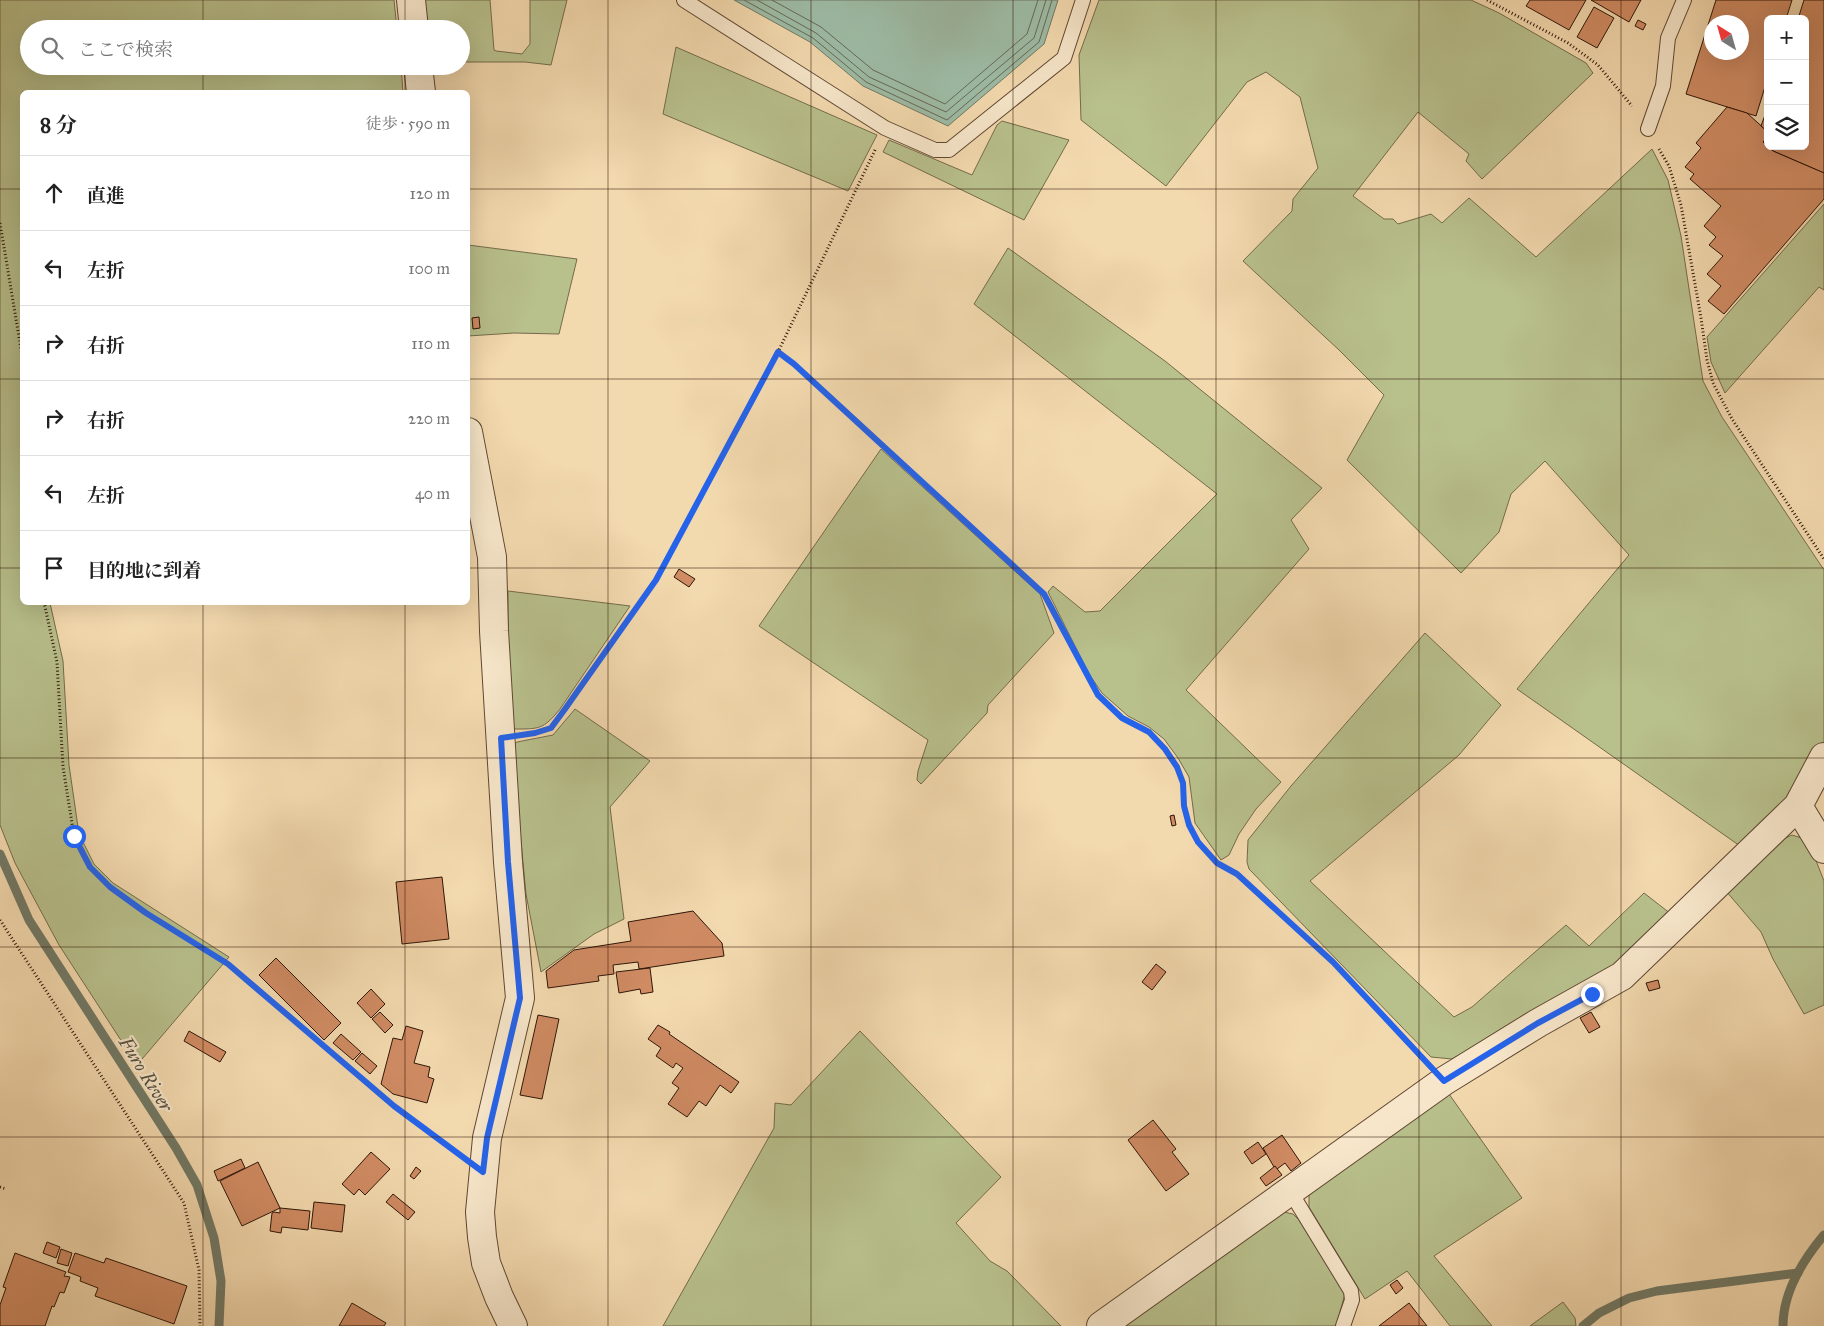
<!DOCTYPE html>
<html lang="ja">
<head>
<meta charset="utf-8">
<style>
  body { margin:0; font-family:"IM FELL Great Primer","Noto Serif JP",serif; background:#f6f6f6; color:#222 }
  .controls { position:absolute; right:15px; top:15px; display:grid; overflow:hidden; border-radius:8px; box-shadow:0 5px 20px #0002 }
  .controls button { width:45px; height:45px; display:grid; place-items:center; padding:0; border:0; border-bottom:1px solid #e0e0e0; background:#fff; color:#222; font:25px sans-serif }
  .compass { position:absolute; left:1704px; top:15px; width:45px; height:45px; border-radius:50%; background:#fff; box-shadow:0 5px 20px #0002; rotate:323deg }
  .stop { position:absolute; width:15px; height:15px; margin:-11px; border:4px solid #2563eb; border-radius:50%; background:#fff }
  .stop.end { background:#2563eb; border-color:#fff; box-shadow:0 1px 5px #0008 }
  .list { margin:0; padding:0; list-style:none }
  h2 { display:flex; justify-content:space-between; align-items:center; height:65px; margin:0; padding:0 20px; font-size:21px }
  h2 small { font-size:16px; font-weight:400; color:#767676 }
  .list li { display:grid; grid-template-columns:32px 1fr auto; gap:15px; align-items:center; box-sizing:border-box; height:75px; padding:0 20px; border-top:1px solid #e0e0e0 }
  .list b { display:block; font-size:19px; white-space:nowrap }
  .list em { font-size:16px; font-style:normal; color:#767676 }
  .icon { flex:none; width:28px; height:28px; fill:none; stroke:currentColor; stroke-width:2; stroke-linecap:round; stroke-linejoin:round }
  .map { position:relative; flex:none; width:1824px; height:1326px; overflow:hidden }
  .search { position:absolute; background:#fff; box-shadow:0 5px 20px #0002; left:20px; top:20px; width:450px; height:55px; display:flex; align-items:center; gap:12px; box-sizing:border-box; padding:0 18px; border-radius:28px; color:#767676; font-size:19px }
  .panel { position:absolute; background:#fff; box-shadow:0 5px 20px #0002; left:20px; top:90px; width:450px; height:515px; border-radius:8px }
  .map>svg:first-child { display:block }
  .green { fill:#b8c08c; stroke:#746b4a }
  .water { fill:#9dbba5; stroke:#717966 }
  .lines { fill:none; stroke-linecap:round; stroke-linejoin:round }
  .shore { stroke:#666856; stroke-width:1 }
  .stream { stroke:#717966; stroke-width:9 }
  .building { fill:#d08b63; stroke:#2f1608; fill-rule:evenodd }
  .lane-casing { stroke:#604732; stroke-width:16 }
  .street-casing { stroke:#604732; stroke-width:30 }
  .path { stroke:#2f1608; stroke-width:3; stroke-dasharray:1 2.5; stroke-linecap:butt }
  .lane { stroke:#f7e6ca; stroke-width:14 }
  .street { stroke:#f7e6ca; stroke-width:28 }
  .route { stroke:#2563eb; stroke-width:6 }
  .grid { fill:none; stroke:#2f1608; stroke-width:1; stroke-opacity:0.55 }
  .labels { text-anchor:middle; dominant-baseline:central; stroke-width:4.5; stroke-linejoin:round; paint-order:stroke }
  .water-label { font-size:19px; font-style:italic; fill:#56503f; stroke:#f7e6ca }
</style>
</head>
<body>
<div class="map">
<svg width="1824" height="1326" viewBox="0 0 1824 1326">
  <rect width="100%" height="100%" fill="#f3d9ae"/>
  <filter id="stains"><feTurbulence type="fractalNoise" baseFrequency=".004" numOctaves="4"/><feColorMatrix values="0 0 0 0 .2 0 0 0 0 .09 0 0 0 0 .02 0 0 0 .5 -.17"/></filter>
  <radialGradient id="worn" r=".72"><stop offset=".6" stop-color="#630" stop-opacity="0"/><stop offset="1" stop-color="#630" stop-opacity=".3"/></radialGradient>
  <g class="green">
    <polygon points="0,0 394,0 397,29 29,29 29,66 401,66 403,92 22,92 22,602 50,603 63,661 69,765 79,834 94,864 113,883 229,957 137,1065 59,945 15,863 0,825"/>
    <polygon points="424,0 490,0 494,50 496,51 522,54 530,44 530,0 567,0 551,65 525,62 461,62 461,29 429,29"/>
    <polygon points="1099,0 1471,0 1499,13 1586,63 1593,73 1482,179 1466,161 1469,154 1418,112 1353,196 1384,219 1393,219 1398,224 1431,214 1442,223 1469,198 1536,257 1652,149 1668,180 1681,236 1703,381 1722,417 1824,570 1824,750 1806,782 1740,846 1517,689 1629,555 1545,461 1511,494 1499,532 1461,573 1347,460 1384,395 1339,350 1243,261 1292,211 1293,199 1318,168 1300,97 1266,72 1247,82 1166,186 1081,120 1079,55"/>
    <polygon points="676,47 877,135 848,191 663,114"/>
    <polygon points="1002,121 1069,140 1024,220 883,152 889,140 972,175 997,125"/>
    <polygon points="1824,204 1824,290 1819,287 1725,393 1711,362 1707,337"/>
    <polygon points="468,245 577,259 559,334 514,333 468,336"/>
    <polygon points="1008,248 1165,361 1322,488 1291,520 1309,549 1186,690 1281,782 1256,809 1239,834 1229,855 1221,860 1195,823 1189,777 1178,758 1164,739 1149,727 1128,716 1102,693 1089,674 1048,592 1053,586 1085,612 1100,611 1217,494 974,304"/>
    <polygon points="881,449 1040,594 1054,633 988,705 987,713 921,784 917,780 918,771 928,740 759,626"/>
    <path d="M508,591L630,606L560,709C543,730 539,729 512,729L508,698Z"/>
    <polygon points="1425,633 1501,705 1459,755 1310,881 1454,1017 1472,1007 1566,925 1589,946 1644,893 1671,914 1618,966 1452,1059 1431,1057 1249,869 1247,862 1248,840 1291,786"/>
    <polygon points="575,709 650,761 610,807 624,919 594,934 541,972 526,894 512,746 517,742 553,735"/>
    <polygon points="1792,835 1808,840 1824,881 1824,1005 1804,1014 1773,959 1761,932 1726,891 1770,845"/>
    <polygon points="860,1031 1001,1177 956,1223 990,1261 1007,1271 1061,1326 663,1326 774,1128 775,1103 791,1105"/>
    <polygon points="1449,1094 1522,1198 1434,1256 1492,1326 1450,1326 1407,1271 1365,1299 1309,1207 1309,1193"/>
    <polygon points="1279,1211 1293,1214 1299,1220 1342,1289 1345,1294 1336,1326 1119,1326"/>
    <polygon points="1563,1302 1575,1318 1576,1326 1530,1326"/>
  </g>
  <polygon class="water" points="734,0 1058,0 1044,44 948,126 863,86 810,42"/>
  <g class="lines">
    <g class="shore">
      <polyline points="744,0 813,38 866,82 947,120 1039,42 1052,0"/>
      <polyline points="757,0 816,33 869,77 946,112 1034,38 1046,0"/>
      <polyline points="772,0 821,27 873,70 945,104 1027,34 1038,0"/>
    </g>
    <g class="stream">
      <polyline points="0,854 29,920 176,1148 197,1185 214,1238 221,1281 219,1326"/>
      <polyline points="1583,1326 1599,1313 1629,1298 1657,1291 1798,1273"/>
      <path d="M1783,1326C1783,1292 1803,1260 1824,1235"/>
    </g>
  </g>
  <g class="building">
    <polygon points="1530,0 1586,0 1569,30 1526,6"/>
    <polygon points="1591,0 1641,0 1629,22"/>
    <path d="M1716,0H1792L1786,19H1768V77L1756,116L1686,94ZM1712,22H1742V52H1712Z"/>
    <polygon points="1804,0 1824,0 1824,173 1773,151 1763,142 1768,136 1768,146 1805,146 1805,19 1798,19"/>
    <polygon points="1594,7 1614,18 1597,48 1577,37"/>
    <polygon points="1638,20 1646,24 1643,30 1635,26"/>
    <polygon points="1727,107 1747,113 1768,132 1768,136 1763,142 1773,151 1824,173 1824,199 1724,314 1708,301 1721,286 1707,274 1723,256 1709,245 1716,237 1704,226 1721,206 1690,179 1694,174 1685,167 1701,148 1696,143"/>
    <polygon points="1768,107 1768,132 1761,126"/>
    <polygon points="479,317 480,328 473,329 472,318"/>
    <polygon points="679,569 695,579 689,587 674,577"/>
    <polygon points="1174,815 1176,825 1172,826 1170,816"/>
    <polygon points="442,877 449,939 402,944 396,882"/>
    <polygon points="693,911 722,943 724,956 639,969 638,962 613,965 614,974 598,976 599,981 548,988 546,971 574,950 631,941 628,922"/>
    <polygon points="276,958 341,1023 324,1040 259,975"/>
    <polygon points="1156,964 1166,972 1152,990 1142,982"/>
    <polygon points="650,968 653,992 641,994 640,989 619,993 616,972"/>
    <polygon points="1658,980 1660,988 1649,991 1646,983"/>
    <polygon points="371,989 385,1004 371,1018 357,1003"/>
    <polygon points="380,1012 393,1025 385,1033 372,1019"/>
    <polygon points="1591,1012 1600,1027 1589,1033 1580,1018"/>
    <polygon points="538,1015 559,1019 542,1099 520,1095"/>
    <polygon points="658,1025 670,1032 669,1034 739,1082 731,1093 720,1085 706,1106 699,1101 687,1117 668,1104 679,1088 672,1083 683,1068 676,1063 673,1068 656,1056 661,1048 648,1039"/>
    <polygon points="406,1026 423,1031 414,1063 430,1067 428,1077 434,1079 427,1103 393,1094 381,1084 393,1038 402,1040"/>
    <polygon points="189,1031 226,1052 220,1062 184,1041"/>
    <polygon points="341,1034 361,1052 353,1060 333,1043"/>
    <polygon points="362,1053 377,1066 370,1074 355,1061"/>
    <polygon points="1153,1120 1176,1149 1172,1152 1189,1174 1166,1191 1128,1140"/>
    <polygon points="1282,1135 1301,1163 1291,1171 1285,1163 1277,1169 1274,1167 1263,1148"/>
    <polygon points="1258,1142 1266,1154 1252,1164 1244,1152"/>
    <polygon points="371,1152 390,1169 365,1195 359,1189 354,1195 342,1184"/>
    <polygon points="241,1159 245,1168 218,1181 214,1171"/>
    <polygon points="258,1162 280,1208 242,1226 220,1181"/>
    <polygon points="1275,1166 1282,1175 1266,1186 1260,1178"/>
    <polygon points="416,1167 421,1171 414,1179 410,1176"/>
    <polygon points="393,1194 415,1212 408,1220 386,1202"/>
    <polygon points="314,1202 345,1205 342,1232 311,1228"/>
    <polygon points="280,1208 310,1211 308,1230 282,1227 281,1233 270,1231 272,1213 274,1212 280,1213"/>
    <polygon points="47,1242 60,1247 56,1258 43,1253"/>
    <polygon points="61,1249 72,1253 68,1266 57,1263"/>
    <polygon points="15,1253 66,1272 64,1276 70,1277 64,1293 60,1292 54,1307 52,1306 45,1326 0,1326 0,1305 6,1288 3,1287"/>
    <polygon points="75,1253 104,1263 106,1258 187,1286 174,1324 95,1296 98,1288 80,1281 81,1277 68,1272"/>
    <polygon points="1397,1280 1403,1288 1396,1294 1390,1285"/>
    <polygon points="352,1303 386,1323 384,1326 339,1326"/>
    <polygon points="1409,1303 1427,1326 1379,1326"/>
  </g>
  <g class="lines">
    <defs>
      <g id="lane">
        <polyline points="684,0 885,128 935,150 949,150 1064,58 1083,0"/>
        <polyline points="1648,129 1663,86 1668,38 1684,0"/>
        <polyline points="1290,1191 1351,1291 1352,1300 1343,1326"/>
      </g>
      <g id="street">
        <polyline points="411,0 414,29"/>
        <polyline points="418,66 421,92"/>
        <polyline points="468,432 492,557 494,631 508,862 520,998 487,1138 480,1212 482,1237 486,1263 499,1297 513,1326"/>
        <polyline points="1798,806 1824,849"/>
        <polyline points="1101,1326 1444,1081 1538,1023 1622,976 1798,806 1824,757"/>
      </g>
    </defs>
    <use href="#lane" class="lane-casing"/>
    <use href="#street" class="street-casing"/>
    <g class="path">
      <polyline points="1487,0 1568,43 1598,65 1632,106"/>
      <polyline points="1659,149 1669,166 1681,205 1701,318 1707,360 1713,383 1732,419 1824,559"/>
      <polyline points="0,223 22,355"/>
      <polyline points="778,352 794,364 1044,594 1098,695 1122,717 1149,731 1165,749 1177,767 1183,783 1184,806 1189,825 1198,842 1217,863 1237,874 1333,962 1424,1060"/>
      <polyline points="44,602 57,662 63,767 74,836 90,867 110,887 146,913 228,964 394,1106 456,1152"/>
      <polyline points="529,734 551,728 656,580 778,352 876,148"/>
      <polyline points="0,920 184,1203 199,1270 200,1326"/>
      <polyline points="0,1187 6,1189"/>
    </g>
    <use href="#lane" class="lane"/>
    <use href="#street" class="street"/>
  </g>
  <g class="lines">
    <polyline class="route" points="74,836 90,867 110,887 146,913 228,964 394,1106 483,1172 487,1138 520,998 508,862 501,738 535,733 551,728 565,709 656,580 778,352 794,364 1044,594 1098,695 1122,718 1149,732 1165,749 1177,767 1183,783 1184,806 1189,825 1198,842 1217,863 1237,874 1333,962 1444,1081 1538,1023 1592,994"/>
  </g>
  <path class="grid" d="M203,0V29M405,0V29M608,0V1326M811,0V1326M1013,0V1326M1216,0V1326M1419,0V1326M1621,0V1326M203,66V92M405,66V92M0,189H22M468,189H1824M0,379H22M468,379H1824M0,568H22M468,568H1824M203,602V1326M405,602V1326M0,758H1824M0,947H1824M0,1137H1824"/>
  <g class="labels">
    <g class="water-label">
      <text transform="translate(146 1074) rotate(58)">Furo River</text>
    </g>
  </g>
  <rect width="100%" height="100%" filter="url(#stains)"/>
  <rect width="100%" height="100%" fill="url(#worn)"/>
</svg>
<div class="controls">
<button>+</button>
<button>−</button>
<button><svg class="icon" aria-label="layers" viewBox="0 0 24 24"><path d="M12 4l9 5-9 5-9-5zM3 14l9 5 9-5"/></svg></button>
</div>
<svg class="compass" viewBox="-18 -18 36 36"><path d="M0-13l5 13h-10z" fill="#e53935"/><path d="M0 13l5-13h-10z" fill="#767676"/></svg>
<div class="stop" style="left:74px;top:836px"></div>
<div class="stop end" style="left:1592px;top:994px"></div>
<div class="search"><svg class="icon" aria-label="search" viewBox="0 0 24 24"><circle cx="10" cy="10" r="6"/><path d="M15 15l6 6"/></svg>ここで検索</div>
<section class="panel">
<h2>8 分<small>徒歩 · 590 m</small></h2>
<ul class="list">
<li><svg class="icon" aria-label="ahead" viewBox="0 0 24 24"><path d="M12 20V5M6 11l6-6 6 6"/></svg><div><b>直進</b></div><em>120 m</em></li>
<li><svg class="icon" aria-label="left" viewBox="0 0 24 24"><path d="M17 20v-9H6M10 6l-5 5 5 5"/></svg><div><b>左折</b></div><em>100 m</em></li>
<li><svg class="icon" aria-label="right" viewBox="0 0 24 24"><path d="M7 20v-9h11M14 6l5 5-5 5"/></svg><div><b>右折</b></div><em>110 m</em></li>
<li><svg class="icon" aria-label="right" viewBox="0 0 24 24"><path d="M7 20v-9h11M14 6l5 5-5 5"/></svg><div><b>右折</b></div><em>220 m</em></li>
<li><svg class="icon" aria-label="left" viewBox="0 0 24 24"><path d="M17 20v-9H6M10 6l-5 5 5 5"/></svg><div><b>左折</b></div><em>40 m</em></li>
<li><svg class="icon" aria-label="arrive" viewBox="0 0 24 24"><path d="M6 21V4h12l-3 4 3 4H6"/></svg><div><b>目的地に到着</b></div></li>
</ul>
</section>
</div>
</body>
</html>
